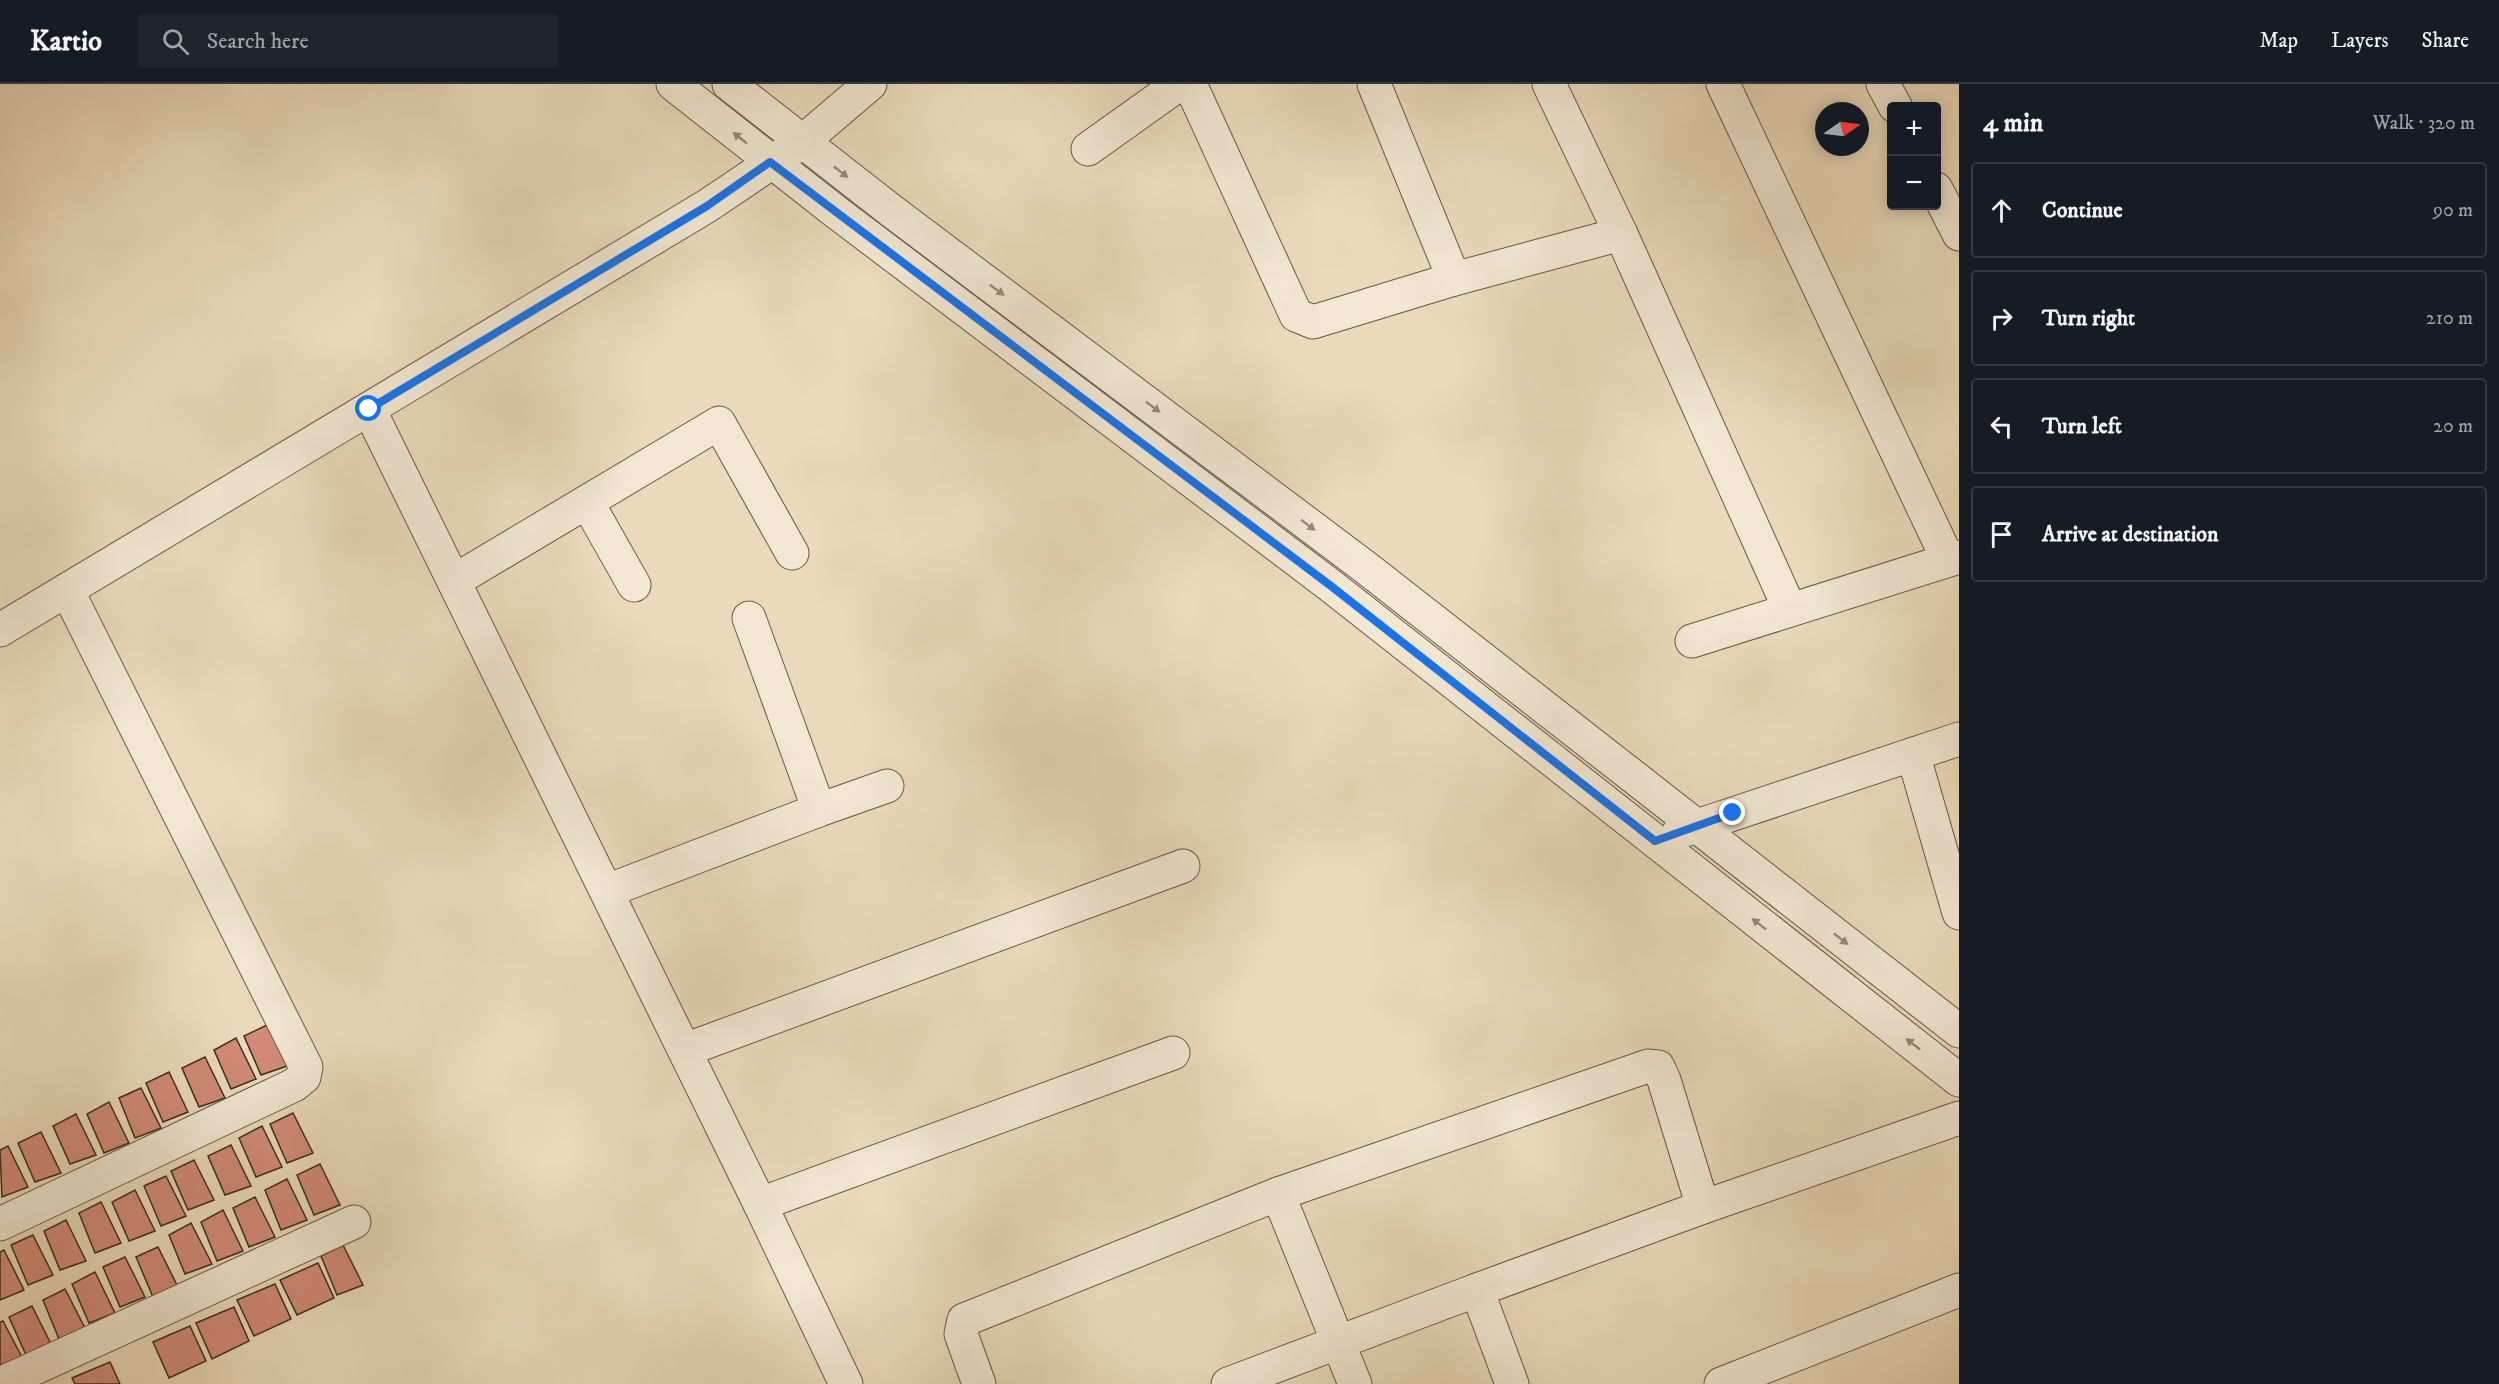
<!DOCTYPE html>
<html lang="en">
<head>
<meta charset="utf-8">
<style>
  body { margin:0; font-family:"IM FELL DW Pica",serif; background:#20242c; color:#f1f3f6 }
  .controls { position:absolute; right:18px; top:18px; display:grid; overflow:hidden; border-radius:6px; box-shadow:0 3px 15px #0003 }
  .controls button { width:54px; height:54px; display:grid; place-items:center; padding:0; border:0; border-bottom:2px solid #363941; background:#171b24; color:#f1f3f6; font:30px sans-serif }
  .compass { position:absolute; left:1815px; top:18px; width:54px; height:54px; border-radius:50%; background:#171b24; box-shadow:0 3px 15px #0003; rotate:76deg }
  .stop { position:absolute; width:18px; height:18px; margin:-14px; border:4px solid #1a73e8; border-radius:50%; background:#fff }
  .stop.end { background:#1a73e8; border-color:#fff; box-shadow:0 2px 6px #0008 }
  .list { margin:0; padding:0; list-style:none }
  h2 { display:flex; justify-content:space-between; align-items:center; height:78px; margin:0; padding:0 24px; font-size:26px }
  h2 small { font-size:20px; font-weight:400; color:#9ea1a6 }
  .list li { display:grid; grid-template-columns:39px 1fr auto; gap:18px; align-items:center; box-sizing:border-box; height:96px; margin:0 12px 12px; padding:0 12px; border:2px solid #363941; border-radius:6px }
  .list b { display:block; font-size:22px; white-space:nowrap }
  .list em { font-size:20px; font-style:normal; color:#9ea1a6 }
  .icon { flex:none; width:33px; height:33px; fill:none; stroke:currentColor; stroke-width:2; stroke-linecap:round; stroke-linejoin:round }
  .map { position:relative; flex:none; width:1959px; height:1300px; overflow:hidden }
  header { display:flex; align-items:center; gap:36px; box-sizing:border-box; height:84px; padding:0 30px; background:#171b24; border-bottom:2px solid #363941 }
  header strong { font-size:28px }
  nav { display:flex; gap:33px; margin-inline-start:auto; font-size:21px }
  .search { width:420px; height:54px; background:#20242c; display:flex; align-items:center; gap:15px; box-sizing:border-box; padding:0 21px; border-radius:6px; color:#9ea1a6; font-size:22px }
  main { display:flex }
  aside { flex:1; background:#171b24 }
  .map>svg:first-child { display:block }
  .building { fill:#d18b78; stroke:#3b2d1d; stroke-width:1.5 }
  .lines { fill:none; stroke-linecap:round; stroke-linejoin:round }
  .minor-casing { stroke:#675844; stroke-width:35 }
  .minor { stroke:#f1e7d3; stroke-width:33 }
  .oneway { fill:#968a78 }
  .route { stroke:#1a73e8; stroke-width:8 }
</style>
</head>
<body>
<header>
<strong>Kartio</strong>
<div class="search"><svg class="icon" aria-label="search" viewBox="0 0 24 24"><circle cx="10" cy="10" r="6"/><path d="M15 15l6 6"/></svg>Search here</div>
<nav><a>Map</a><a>Layers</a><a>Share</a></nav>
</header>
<main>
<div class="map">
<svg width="1959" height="1300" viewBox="0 0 1959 1300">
  <rect width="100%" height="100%" fill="#eadabb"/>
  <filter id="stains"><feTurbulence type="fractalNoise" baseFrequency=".00333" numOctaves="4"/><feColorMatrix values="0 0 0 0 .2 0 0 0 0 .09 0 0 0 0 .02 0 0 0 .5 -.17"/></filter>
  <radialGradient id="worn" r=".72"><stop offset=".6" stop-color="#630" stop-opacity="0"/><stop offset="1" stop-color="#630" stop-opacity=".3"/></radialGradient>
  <g class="building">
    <polygon points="267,941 287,982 261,991 244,952"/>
    <polygon points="236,954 256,995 231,1005 214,966"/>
    <polygon points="205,973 225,1014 199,1023 182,984"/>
    <polygon points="169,988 188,1028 163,1038 146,999"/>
    <polygon points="141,1004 161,1044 135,1054 119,1014"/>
    <polygon points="109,1018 129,1059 104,1069 87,1030"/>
    <polygon points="293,1029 313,1069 287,1079 270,1040"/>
    <polygon points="76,1030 96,1071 70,1080 53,1042"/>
    <polygon points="262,1042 282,1083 256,1093 239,1054"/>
    <polygon points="41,1048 61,1089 35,1098 18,1059"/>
    <polygon points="231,1061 251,1102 225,1111 208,1072"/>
    <polygon points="8,1062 28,1103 2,1113 0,1066"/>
    <polygon points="194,1076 214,1116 188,1126 171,1087"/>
    <polygon points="320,1080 340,1121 314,1131 297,1091"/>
    <polygon points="166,1092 186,1132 161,1142 144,1102"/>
    <polygon points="287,1095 307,1136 281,1146 265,1106"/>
    <polygon points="135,1106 155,1147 129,1157 112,1118"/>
    <polygon points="255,1113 275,1153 249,1163 233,1124"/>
    <polygon points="101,1118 121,1159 95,1169 79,1129"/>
    <polygon points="223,1126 243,1167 217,1177 201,1138"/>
    <polygon points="66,1136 86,1177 60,1186 44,1147"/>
    <polygon points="191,1139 212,1180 185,1190 169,1151"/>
    <polygon points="33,1151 53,1191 28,1201 11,1161"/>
    <polygon points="343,1161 363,1201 337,1211 321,1172"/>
    <polygon points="158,1163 178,1203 153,1213 136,1173"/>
    <polygon points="4,1166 24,1206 0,1216 0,1168"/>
    <polygon points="125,1173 145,1213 120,1223 103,1183"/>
    <polygon points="318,1179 334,1214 297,1231 280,1196"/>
    <polygon points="95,1188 115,1229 89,1239 72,1200"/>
    <polygon points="275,1200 291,1235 254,1252 237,1216"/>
    <polygon points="65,1205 86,1246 59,1255 43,1216"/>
    <polygon points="32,1222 52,1262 26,1271 9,1233"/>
    <polygon points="234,1223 249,1257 212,1275 196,1239"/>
    <polygon points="3,1237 24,1277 0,1286 0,1238"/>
    <polygon points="190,1242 206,1277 169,1294 153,1258"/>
    <polygon points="110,1278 120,1300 75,1300 72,1294"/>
  </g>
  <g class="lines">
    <defs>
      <g id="minor">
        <polyline points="673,0 836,128 1331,502 1959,996"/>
        <polyline points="729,0 893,128 1365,483 1959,947"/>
        <polyline points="1190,0 1296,231 1313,238 1454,195"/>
        <polyline points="1374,0 1454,195 1621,150"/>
        <polyline points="1549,0 1621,150 1790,526"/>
        <polyline points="1723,0 1948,476"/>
        <polyline points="1883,0 1895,22"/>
        <polyline points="1088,65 1179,0"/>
        <polyline points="1936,105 1959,150"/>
        <polyline points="369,325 760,1120 846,1300"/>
        <polyline points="587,418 634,501"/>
        <polyline points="454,497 719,339 792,469"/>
        <polyline points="0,546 707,122 802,58 870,0"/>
        <polyline points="1692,557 1959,473"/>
        <polyline points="1913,670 1959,829"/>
        <polyline points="819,726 887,702"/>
        <polyline points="1679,748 1959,655"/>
        <polyline points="607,807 819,726 749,534"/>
        <polyline points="685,966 1183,782"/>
        <polyline points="1278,1110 1355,1300"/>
        <polyline points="760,1120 1173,969"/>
        <polyline points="0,1140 294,1001 304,993 306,983 67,506"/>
        <polyline points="0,1300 354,1138"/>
        <polyline points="979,1300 961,1250 964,1236 1278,1110 1648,982 1658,983 1664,996 1703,1123"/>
        <polyline points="1228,1300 1477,1206"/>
        <polyline points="1512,1300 1477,1206 1703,1123 1959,1034"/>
        <polyline points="1721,1300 1959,1206"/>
      </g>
    </defs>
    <use href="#minor" class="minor-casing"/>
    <use href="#minor" class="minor"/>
  </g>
  <defs><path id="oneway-solid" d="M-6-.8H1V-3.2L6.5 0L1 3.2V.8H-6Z" transform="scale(1.5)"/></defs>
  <g class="oneway">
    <use href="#oneway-solid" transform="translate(740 54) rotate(-141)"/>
    <use href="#oneway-solid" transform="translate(841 88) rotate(38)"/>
    <use href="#oneway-solid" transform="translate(997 206) rotate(37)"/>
    <use href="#oneway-solid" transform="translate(1153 323) rotate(37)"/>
    <use href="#oneway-solid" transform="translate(1308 441) rotate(37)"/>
    <use href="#oneway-solid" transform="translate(1759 840) rotate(-142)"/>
    <use href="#oneway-solid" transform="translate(1841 855) rotate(38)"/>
    <use href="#oneway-solid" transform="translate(1913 960) rotate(-142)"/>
  </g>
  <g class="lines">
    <polyline class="route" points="369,325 707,122 770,78 1331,502 1655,757 1733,729"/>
  </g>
  <rect width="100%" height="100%" filter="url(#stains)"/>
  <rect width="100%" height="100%" fill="url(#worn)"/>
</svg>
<div class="controls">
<button>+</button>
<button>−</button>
</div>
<svg class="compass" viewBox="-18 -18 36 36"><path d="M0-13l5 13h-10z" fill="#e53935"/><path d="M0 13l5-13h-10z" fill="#9ea1a6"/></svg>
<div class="stop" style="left:369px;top:325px"></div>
<div class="stop end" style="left:1733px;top:729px"></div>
</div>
<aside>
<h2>4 min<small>Walk · 320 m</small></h2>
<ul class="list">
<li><svg class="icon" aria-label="ahead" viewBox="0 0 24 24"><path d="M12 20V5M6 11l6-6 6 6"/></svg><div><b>Continue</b></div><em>90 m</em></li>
<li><svg class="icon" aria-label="right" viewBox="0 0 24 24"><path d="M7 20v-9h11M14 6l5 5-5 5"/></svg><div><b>Turn right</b></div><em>210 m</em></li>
<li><svg class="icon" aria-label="left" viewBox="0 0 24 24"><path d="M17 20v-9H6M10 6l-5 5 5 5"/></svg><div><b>Turn left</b></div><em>20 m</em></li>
<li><svg class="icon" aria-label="arrive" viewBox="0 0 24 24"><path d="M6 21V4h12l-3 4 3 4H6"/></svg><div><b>Arrive at destination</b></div></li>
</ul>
</aside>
</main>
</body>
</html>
